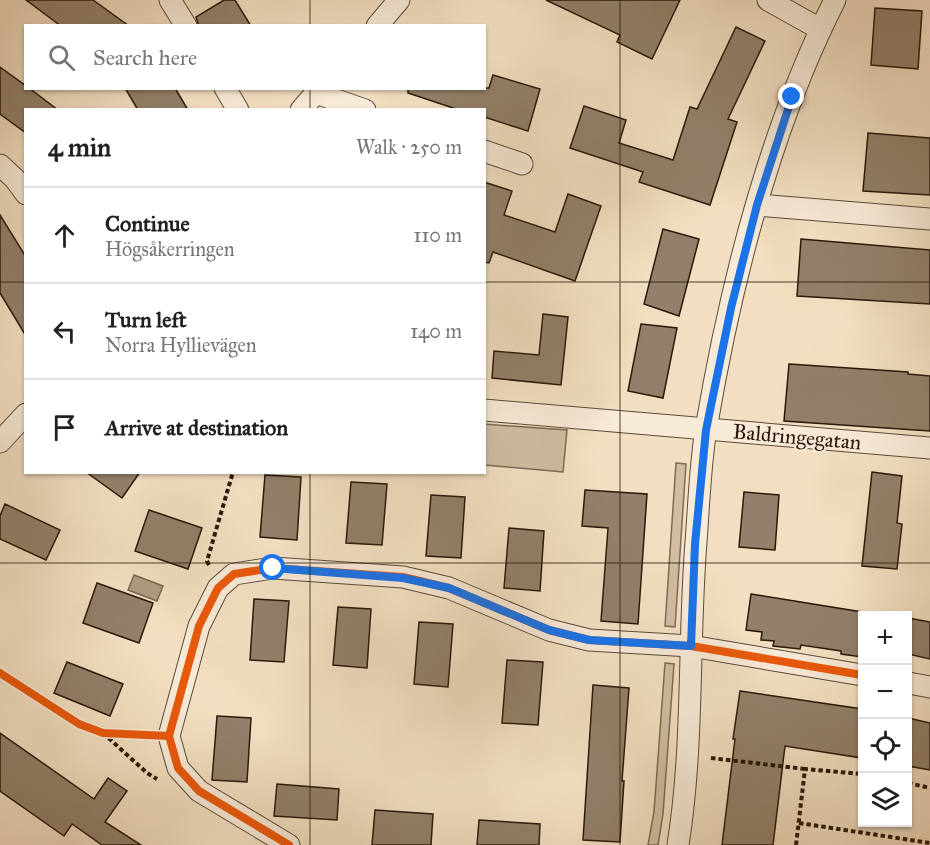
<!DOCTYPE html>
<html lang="en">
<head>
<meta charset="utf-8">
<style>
  body { margin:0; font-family:"IM FELL Great Primer",serif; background:#f6f6f6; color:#202124 }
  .controls { position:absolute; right:18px; bottom:18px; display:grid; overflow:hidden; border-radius:0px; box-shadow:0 2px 4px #0004 }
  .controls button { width:54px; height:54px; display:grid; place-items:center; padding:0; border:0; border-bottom:2px solid #e0e0e0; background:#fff; color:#202124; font:30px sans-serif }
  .stop { position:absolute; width:18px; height:18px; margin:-14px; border:4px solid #1a73e8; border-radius:50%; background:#fff }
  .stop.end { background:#1a73e8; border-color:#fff; box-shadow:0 2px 6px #0008 }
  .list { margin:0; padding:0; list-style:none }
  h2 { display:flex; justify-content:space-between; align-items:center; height:78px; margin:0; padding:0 24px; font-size:26px }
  h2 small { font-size:20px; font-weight:400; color:#757577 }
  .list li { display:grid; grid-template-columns:39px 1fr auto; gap:18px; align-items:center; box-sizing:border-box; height:96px; padding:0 24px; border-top:2px solid #e0e0e0 }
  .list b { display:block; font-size:22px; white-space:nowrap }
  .list p { margin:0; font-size:20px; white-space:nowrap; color:#757577 }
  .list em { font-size:20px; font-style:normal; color:#757577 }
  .icon { flex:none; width:33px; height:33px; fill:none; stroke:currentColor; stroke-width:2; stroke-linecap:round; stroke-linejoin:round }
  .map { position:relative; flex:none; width:930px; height:845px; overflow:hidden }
  .search { position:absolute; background:#fff; box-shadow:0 2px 4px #0004; left:24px; top:24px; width:462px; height:66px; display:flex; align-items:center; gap:15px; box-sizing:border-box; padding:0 21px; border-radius:0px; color:#757577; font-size:22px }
  .panel { position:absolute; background:#fff; box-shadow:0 2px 4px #0004; left:24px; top:108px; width:462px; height:366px; border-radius:0px }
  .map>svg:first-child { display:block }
  .green { fill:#d0bda2; stroke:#7c6b57; stroke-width:1.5 }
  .water { fill:#ae9c83; stroke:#796853; stroke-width:1.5 }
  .building { fill:#92806a; stroke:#29190c; stroke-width:1.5 }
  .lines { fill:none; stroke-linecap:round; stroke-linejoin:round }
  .street-casing { stroke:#5b4a39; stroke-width:23 }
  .path { stroke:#29190c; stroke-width:4; stroke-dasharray:4.5 3; stroke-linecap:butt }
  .street { stroke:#f7ead7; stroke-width:21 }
  .cycleway-casing { stroke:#f7ead7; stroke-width:11 }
  .cycleway { stroke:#e8590c; stroke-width:8 }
  .route { stroke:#1a73e8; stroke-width:8 }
  .grid { fill:none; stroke:#29190c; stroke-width:1.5; stroke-opacity:0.55 }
  .labels { text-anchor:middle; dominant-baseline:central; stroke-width:4.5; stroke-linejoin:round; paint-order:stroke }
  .street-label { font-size:21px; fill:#29190c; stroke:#f7ead7 }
</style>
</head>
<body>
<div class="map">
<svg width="930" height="845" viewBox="0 0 930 845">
  <rect width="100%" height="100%" fill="#f2dfc1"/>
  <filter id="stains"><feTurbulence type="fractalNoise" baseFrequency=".00333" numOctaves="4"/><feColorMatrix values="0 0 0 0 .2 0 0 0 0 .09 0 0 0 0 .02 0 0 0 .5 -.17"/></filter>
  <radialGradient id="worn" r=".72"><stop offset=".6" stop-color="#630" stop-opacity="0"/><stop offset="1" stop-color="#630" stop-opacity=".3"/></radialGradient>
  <g class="green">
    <polygon points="484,424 567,430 563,472 485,465"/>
    <polygon points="676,463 686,464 675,627 665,626"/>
    <polygon points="665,663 674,664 663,814 658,845 648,845 654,812"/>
  </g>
  <polygon class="water" points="134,575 163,586 157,601 128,590"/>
  <g class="building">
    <polygon points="26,0 93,0 129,26 61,26"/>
    <polygon points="224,0 235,0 251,26 199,26 196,17"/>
    <polygon points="546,0 680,0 652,59 617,42 620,35"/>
    <polygon points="875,8 922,11 918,69 871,65"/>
    <polygon points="736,27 765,41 728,119 737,122 710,205 639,182 643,172 570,148 584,106 626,120 619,143 673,160 690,107 697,109"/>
    <polygon points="0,67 26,86 26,88 29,88 58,110 26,110 26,133 0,114"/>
    <polygon points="493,75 540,89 528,131 484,117 484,110 459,110 408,93 408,88 489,88"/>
    <polygon points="125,88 175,88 188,110 138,110"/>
    <polygon points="868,133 930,138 930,195 863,191"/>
    <polygon points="484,182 512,191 504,215 555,232 568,194 601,206 575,281 493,252 489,263 484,262"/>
    <polygon points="0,215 26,257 26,336 0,293"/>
    <polygon points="663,229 699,239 679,316 644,304"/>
    <polygon points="801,239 930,250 930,304 797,296"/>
    <polygon points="543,314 568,317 561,385 492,378 494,351 539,355"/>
    <polygon points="641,324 677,328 663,398 628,391"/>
    <polygon points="789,364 908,372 908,374 930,376 930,431 784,421"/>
    <polygon points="86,472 140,472 122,498"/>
    <polygon points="872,472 902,476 897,523 902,524 897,569 862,566"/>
    <polygon points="265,475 301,477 297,540 260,537"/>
    <polygon points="351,482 387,484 382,545 346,543"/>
    <polygon points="585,490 647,494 638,624 601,621 608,528 582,526"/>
    <polygon points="744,492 779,495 775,550 739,547"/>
    <polygon points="431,495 465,497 461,558 426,556"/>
    <polygon points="5,504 60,530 46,560 0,539 0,516"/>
    <polygon points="149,510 202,528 188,569 135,551"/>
    <polygon points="509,528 544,531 540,591 504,588"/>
    <polygon points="97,583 153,603 139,643 83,623"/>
    <polygon points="751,594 862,612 862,657 841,654 841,651 801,645 800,649 773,646 774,641 761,640 762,632 746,630"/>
    <polygon points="254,599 289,601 284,662 250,660"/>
    <polygon points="338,607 371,609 367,668 333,665"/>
    <polygon points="908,618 930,622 930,659 908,654"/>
    <polygon points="419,622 453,624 448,687 414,684"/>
    <polygon points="507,660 543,662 538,725 502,723"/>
    <polygon points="67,662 123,684 110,716 54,693"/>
    <polygon points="593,685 629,688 622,781 624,781 620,842 583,840"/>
    <polygon points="740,691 862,709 862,758 785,746 773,845 722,845 735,739 733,739"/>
    <polygon points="217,716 251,718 247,782 212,780"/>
    <polygon points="908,718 930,723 930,770 908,766"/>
    <polygon points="0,733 94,799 108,778 127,791 105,822 141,845 102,845 72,824 64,836 0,791"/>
    <polygon points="277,784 339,789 337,820 274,816"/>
    <polygon points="375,810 433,814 431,845 372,845"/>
    <polygon points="479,820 540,824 539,845 477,845"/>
  </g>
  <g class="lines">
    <defs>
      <g id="street">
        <polyline points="170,0 186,26"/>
        <polyline points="768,0 820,29"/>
        <polyline points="377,26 399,0"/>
        <polyline points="225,88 238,110"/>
        <polyline points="316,93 365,110"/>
        <polyline points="301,110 320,88"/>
        <polyline points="484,151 522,164"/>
        <polyline points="0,165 15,179 26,194"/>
        <polyline points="757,205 930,219"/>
        <polyline points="484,410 930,448"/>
        <polyline points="0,442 26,414"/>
        <polyline points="908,683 930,687"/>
        <polyline points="289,845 199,791 178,768 169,736 199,626 218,588 234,574 273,568 403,577 449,588 549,630 589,640 691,646 862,675"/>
        <path d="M678,845C694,744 688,643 696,542C699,504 700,466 706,429C730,287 770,128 835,0"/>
      </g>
    </defs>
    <use href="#street" class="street-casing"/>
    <g class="path">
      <polyline points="209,565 207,561 233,472"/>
      <polyline points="103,733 147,773 157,779"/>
      <polyline points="711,758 805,769"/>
      <polyline points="908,783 930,788"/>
      <polyline points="799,823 930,843"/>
      <polyline points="796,845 805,769 862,774"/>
    </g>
    <use href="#street" class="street"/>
    <defs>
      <g id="cycleway">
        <polyline points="0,673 79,724 103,733 169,736"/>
        <polyline points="289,845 199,791 178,768 169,736 199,626 218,588 234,574 273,568 403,577 449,588 549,630 589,640 691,646 862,675"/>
      </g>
    </defs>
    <use href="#cycleway" class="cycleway-casing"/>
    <use href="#cycleway" class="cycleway"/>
  </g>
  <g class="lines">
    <polyline class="route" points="273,568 403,578 449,588 549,630 589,640 691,646 695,544 706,430 731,308 757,205 792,97"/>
  </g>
  <path class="grid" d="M310,0V26M620,0V845M310,88V110M0,282H26M484,282H930M310,472V845M0,563H930"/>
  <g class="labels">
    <g class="street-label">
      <text transform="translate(797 437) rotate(5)">Baldringegatan</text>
    </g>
  </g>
  <rect width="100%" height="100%" filter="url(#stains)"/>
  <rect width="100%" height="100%" fill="url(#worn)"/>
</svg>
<div class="controls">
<button>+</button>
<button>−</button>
<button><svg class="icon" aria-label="locate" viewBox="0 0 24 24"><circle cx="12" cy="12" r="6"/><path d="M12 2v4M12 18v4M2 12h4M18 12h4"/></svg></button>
<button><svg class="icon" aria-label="layers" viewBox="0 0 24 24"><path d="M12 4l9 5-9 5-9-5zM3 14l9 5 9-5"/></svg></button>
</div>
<div class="stop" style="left:273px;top:568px"></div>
<div class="stop end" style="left:792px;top:97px"></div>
<div class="search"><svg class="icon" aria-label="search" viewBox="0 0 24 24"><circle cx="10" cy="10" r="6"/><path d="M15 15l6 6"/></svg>Search here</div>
<section class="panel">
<h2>4 min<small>Walk · 250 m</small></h2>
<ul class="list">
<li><svg class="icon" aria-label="ahead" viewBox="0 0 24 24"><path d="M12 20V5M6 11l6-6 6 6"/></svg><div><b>Continue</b><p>Högsåkerringen</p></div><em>110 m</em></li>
<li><svg class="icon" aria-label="left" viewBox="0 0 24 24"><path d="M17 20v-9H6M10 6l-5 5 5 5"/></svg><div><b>Turn left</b><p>Norra Hyllievägen</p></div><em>140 m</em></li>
<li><svg class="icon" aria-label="arrive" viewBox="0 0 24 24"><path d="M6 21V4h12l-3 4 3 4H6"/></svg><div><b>Arrive at destination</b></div></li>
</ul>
</section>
</div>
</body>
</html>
